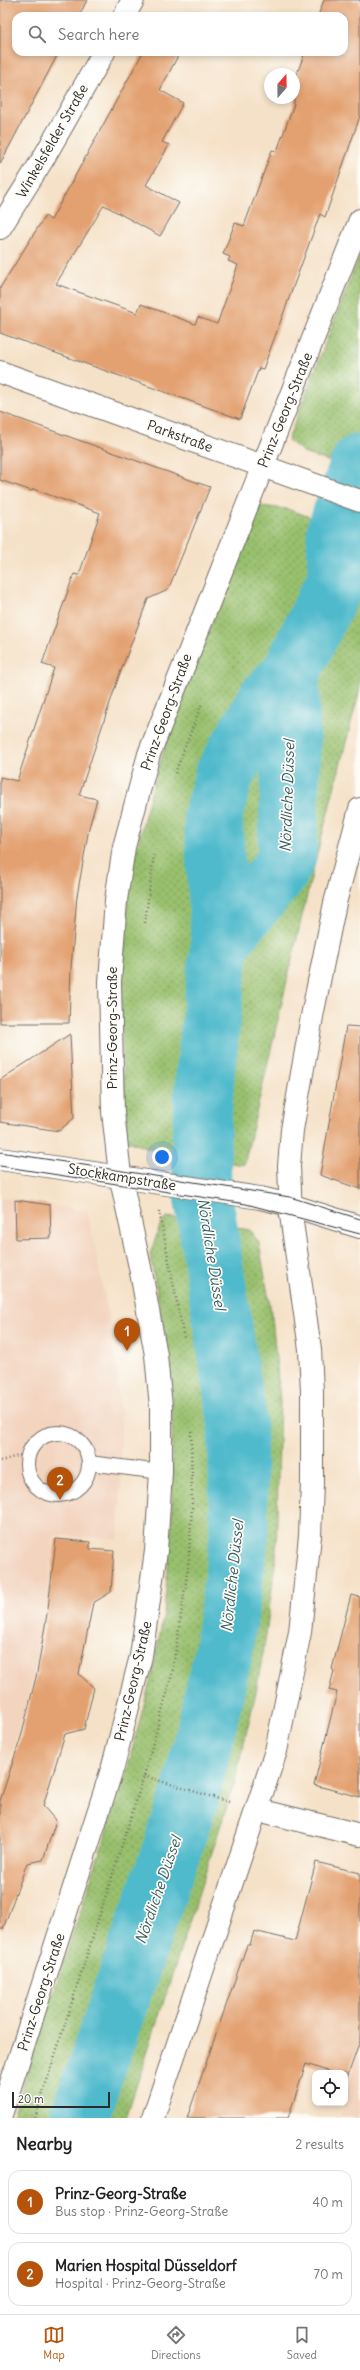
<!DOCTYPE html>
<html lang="en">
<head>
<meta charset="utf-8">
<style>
  body { margin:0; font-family:Delius,sans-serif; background:#f6f6f6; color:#202124 }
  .controls { position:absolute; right:12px; bottom:12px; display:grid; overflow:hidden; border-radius:8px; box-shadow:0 2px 6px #0003 }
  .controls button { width:36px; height:36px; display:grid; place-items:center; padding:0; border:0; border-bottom:1px solid #e0e0e0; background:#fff; color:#202124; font:20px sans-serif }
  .compass { position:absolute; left:264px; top:68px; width:36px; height:36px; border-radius:50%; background:#fff; box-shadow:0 2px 6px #0003; rotate:20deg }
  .scale { position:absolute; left:12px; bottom:10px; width:98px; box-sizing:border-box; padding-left:4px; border:2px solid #2b2b2b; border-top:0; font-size:11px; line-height:14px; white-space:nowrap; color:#2b2b2b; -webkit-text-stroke:3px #fdfcf7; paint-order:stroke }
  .you { position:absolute; left:162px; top:1157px; width:14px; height:14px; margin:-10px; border:3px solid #fff; border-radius:50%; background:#1a73e8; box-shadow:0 0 0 6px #1a73e833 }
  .badge { display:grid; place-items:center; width:26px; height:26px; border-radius:50%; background:#b45309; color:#fff; font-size:13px; font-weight:700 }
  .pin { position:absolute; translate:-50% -33px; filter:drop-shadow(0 1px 2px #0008) }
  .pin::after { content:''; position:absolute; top:21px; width:14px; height:12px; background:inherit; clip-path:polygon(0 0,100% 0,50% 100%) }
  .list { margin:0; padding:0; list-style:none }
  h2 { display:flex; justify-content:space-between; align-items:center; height:52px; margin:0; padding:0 16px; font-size:17px }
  h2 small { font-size:13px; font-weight:400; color:#757577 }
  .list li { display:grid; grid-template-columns:26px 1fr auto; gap:12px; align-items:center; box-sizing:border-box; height:64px; margin:0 8px 8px; padding:0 8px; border:1px solid #e0e0e0; border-radius:12px }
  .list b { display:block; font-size:15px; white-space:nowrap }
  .list p { margin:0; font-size:13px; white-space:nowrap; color:#757577 }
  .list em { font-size:13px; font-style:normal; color:#757577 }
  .icon { flex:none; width:22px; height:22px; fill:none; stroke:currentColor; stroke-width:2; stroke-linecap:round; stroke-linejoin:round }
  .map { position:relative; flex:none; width:360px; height:2118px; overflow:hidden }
  .search { position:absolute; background:#fff; box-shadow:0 2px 6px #0003; left:12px; right:12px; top:12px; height:44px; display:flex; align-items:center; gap:10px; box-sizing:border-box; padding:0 14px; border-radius:12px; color:#757577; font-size:15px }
  .sheet { height:196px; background:#fff }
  nav { display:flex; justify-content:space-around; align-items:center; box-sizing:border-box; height:56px; border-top:1px solid #e0e0e0; background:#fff; font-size:11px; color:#757577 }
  nav a { display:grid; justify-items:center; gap:2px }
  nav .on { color:#b45309 }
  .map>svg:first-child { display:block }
  .built { fill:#f3d4bf }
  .grass { fill:url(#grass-dots); stroke:#62764c }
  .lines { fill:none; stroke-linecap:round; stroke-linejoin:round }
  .river { stroke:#50bacc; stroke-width:59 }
  .building { fill:#e3a06f }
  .lane-casing { stroke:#726b62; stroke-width:16 }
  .street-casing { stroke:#726b62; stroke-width:24 }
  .secondary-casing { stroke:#726b62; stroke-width:24 }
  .path { stroke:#726b62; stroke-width:2.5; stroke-dasharray:1 3; stroke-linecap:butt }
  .lane { stroke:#fff; stroke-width:14 }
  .street { stroke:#fff; stroke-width:22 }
  .secondary { stroke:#fff; stroke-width:22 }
  .tram { stroke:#2b2b2b; stroke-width:1 }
  .labels { text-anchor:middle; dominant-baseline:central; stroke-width:3.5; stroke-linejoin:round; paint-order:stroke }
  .street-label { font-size:14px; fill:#2b2b2b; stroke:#fdfcf7 }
  .water-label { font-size:15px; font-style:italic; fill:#385d63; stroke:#fdfcf7 }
</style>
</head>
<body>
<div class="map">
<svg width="360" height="2118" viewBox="0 0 360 2118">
  <defs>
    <pattern id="grass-dots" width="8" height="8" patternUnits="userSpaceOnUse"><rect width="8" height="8" fill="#98c06d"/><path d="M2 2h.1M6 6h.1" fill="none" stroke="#7c9c5a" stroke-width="1.8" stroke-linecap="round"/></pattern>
  </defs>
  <rect width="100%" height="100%" fill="#fdfcf7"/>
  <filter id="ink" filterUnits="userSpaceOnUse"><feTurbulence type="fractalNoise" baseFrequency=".025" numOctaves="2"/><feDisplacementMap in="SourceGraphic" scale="8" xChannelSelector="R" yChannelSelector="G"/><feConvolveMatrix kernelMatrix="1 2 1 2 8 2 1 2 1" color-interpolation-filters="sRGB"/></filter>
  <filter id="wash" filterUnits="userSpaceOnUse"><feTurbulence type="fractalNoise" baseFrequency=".012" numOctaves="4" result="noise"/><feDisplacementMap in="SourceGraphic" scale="16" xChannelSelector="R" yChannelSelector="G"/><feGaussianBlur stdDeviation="0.9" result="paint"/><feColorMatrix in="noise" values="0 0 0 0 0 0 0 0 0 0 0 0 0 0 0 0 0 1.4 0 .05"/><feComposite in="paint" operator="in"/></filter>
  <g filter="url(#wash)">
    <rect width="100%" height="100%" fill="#f5e1c7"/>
    <g class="built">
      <polygon points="0,1197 87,1211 106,1302 116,1364 121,1426 121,1484 118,1539 54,1535 46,1613 29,1695 0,1792"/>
      <polygon points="360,2040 360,2118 346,2118 341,2116"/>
    </g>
    <g class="grass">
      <polygon points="360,254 360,471 306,454 288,440"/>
      <path d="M260,506L287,509L360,534V688L310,882L244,1165L158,1151L127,1141C121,1050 117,955 134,864C157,741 214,622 260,506Z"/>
      <polygon points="167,1217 250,1230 259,1243 272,1317 280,1401 276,1557 266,1635 256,1692 234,1784 126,2118 12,2118 127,1770 154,1666 164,1612 172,1520 172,1401 165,1336 150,1254 161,1223"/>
    </g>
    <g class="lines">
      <g class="river">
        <polyline points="220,942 279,872 287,856 291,752 290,675"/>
        <polyline points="79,2118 191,1793 223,1655 239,1539 237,1419 202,1188 201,1138 205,1075 220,942 213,815 224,775 268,698 290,675 337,578 336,531 360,463"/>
      </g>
    </g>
    <g id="blocks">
      <g class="building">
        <polygon points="0,0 87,0 79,16 16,16 16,52 59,52 0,164"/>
        <polygon points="324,0 360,0 360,116 325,217 320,214 263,369 259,368 240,419 0,333 0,288 45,216 51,220 143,52 180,52 160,90 183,103 162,142 169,145 146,185 179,203 160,236 104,205 56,284 137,313 141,304 195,324 198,317 217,324 238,265 228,261 230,257 223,254 235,223 244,226 272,150 277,151 294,104 294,82 305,52 344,52 344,16 318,16"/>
        <polygon points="0,412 210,487 168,590 148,599 119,676 79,795 97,799 89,828 77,896 71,968 69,1023 0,1023 0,777 17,781 54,668 42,664 74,574 79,575 100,513 33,489 32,491 0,480"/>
        <polygon points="346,1026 360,1027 360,1189 320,1175"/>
        <polygon points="70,1034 74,1118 59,1131 0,1122 0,1080"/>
        <polygon points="15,1200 50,1205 51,1238 16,1239"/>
        <polygon points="56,1539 90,1542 90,1549 114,1551 111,1592 93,1603 79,1674 94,1688 84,1729 65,1734 43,1806 56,1821 43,1860 27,1863 3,1929 0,1929 0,1801 21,1737 37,1673 48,1608"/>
        <polygon points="351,1595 360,1597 360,1797 314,1785 337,1692 329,1690 334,1671 332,1669"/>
        <polygon points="316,1862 360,1873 360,2041 347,2078 345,2077 345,2073 333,2073 306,2064 288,2118 187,2118 247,1945 250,1945 254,1931 295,1941"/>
      </g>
    </g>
  </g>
  <g filter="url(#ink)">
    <use href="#blocks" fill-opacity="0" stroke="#726b62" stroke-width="1"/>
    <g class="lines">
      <defs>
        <g id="lane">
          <circle cx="58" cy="1464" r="31"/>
          <polyline points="89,1463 161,1472"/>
        </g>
        <g id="street">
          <polyline points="124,16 133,0"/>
          <polyline points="0,228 43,159 104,52"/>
          <polyline points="0,372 360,501"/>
          <polyline points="0,1159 260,1198 290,1205 360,1227"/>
          <polyline points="258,1810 360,1835"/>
        </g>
        <g id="secondary">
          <polyline points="0,2118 113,1766 141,1656 156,1551 161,1472 161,1407 156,1355 141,1272 120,1175 113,1112 110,982 116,900 124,847 149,754 360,220"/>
          <polyline points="153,2118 276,1751 300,1632 310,1536 312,1483 312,1392 310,1349 291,1215 289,1166 292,1130 313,1011 335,903 360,809"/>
        </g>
      </defs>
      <use href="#lane" class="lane-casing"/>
      <use href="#street" class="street-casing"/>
      <use href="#secondary" class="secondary-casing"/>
      <g class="path">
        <polyline points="175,773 202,703"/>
        <polyline points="145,923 154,855"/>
        <polyline points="159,1211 184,1338"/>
        <polyline points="0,1461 29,1453"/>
        <polyline points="144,1776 229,1802"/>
        <polyline points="35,2118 144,1776 172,1674 188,1568 192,1508 191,1431"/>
      </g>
      <use href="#lane" class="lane"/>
      <use href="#street" class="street"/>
      <use href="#secondary" class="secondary"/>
      <g class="tram">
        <polyline points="0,1152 290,1197 360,1219"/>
        <polyline points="0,1166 246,1204 360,1234"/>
      </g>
    </g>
  </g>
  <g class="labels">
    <g class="street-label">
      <text transform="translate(52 141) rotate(-60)">Winkelsfelder Straße</text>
      <text transform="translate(285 410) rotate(-68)">Prinz-Georg-Straße</text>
      <text transform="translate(180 436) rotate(20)">Parkstraße</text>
      <text transform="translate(166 712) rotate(-70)">Prinz-Georg-Straße</text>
      <text transform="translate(112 1028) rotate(-90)">Prinz-Georg-Straße</text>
      <text transform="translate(122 1177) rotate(9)">Stockkampstraße</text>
      <text transform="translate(133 1681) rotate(-77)">Prinz-Georg-Straße</text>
      <text transform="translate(41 1992) rotate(-72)">Prinz-Georg-Straße</text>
    </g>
    <g class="water-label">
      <text transform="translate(287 796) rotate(-88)">Nördliche Düssel</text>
      <text transform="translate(212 1254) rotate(81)">Nördliche Düssel</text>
      <text transform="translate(232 1576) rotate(-84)">Nördliche Düssel</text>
      <text transform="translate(158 1890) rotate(-71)">Nördliche Düssel</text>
    </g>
  </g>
</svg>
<div class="controls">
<button><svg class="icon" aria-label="locate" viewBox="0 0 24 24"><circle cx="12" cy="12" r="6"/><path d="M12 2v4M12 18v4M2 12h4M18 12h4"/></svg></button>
</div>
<svg class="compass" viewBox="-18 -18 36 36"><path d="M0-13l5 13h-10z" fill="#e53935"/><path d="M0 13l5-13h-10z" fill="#757577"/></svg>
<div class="scale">20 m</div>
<div class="you"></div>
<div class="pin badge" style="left:127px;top:1351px">1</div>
<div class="pin badge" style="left:60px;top:1500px">2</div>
<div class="search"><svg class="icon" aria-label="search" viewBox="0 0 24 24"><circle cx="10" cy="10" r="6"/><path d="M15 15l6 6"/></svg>Search here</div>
</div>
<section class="sheet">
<h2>Nearby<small>2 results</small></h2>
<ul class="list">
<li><span class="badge">1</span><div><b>Prinz-Georg-Straße</b><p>Bus stop · Prinz-Georg-Straße</p></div><em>40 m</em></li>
<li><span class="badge">2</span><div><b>Marien Hospital Düsseldorf</b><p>Hospital · Prinz-Georg-Straße</p></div><em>70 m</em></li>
</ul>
</section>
<nav>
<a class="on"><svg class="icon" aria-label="map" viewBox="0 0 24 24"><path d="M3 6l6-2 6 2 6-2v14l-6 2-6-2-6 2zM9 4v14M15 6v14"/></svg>Map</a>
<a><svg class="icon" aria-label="directions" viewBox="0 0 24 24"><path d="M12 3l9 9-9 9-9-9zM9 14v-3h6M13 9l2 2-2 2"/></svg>Directions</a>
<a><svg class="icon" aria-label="saved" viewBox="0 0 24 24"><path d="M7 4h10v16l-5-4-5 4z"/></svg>Saved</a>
</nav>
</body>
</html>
